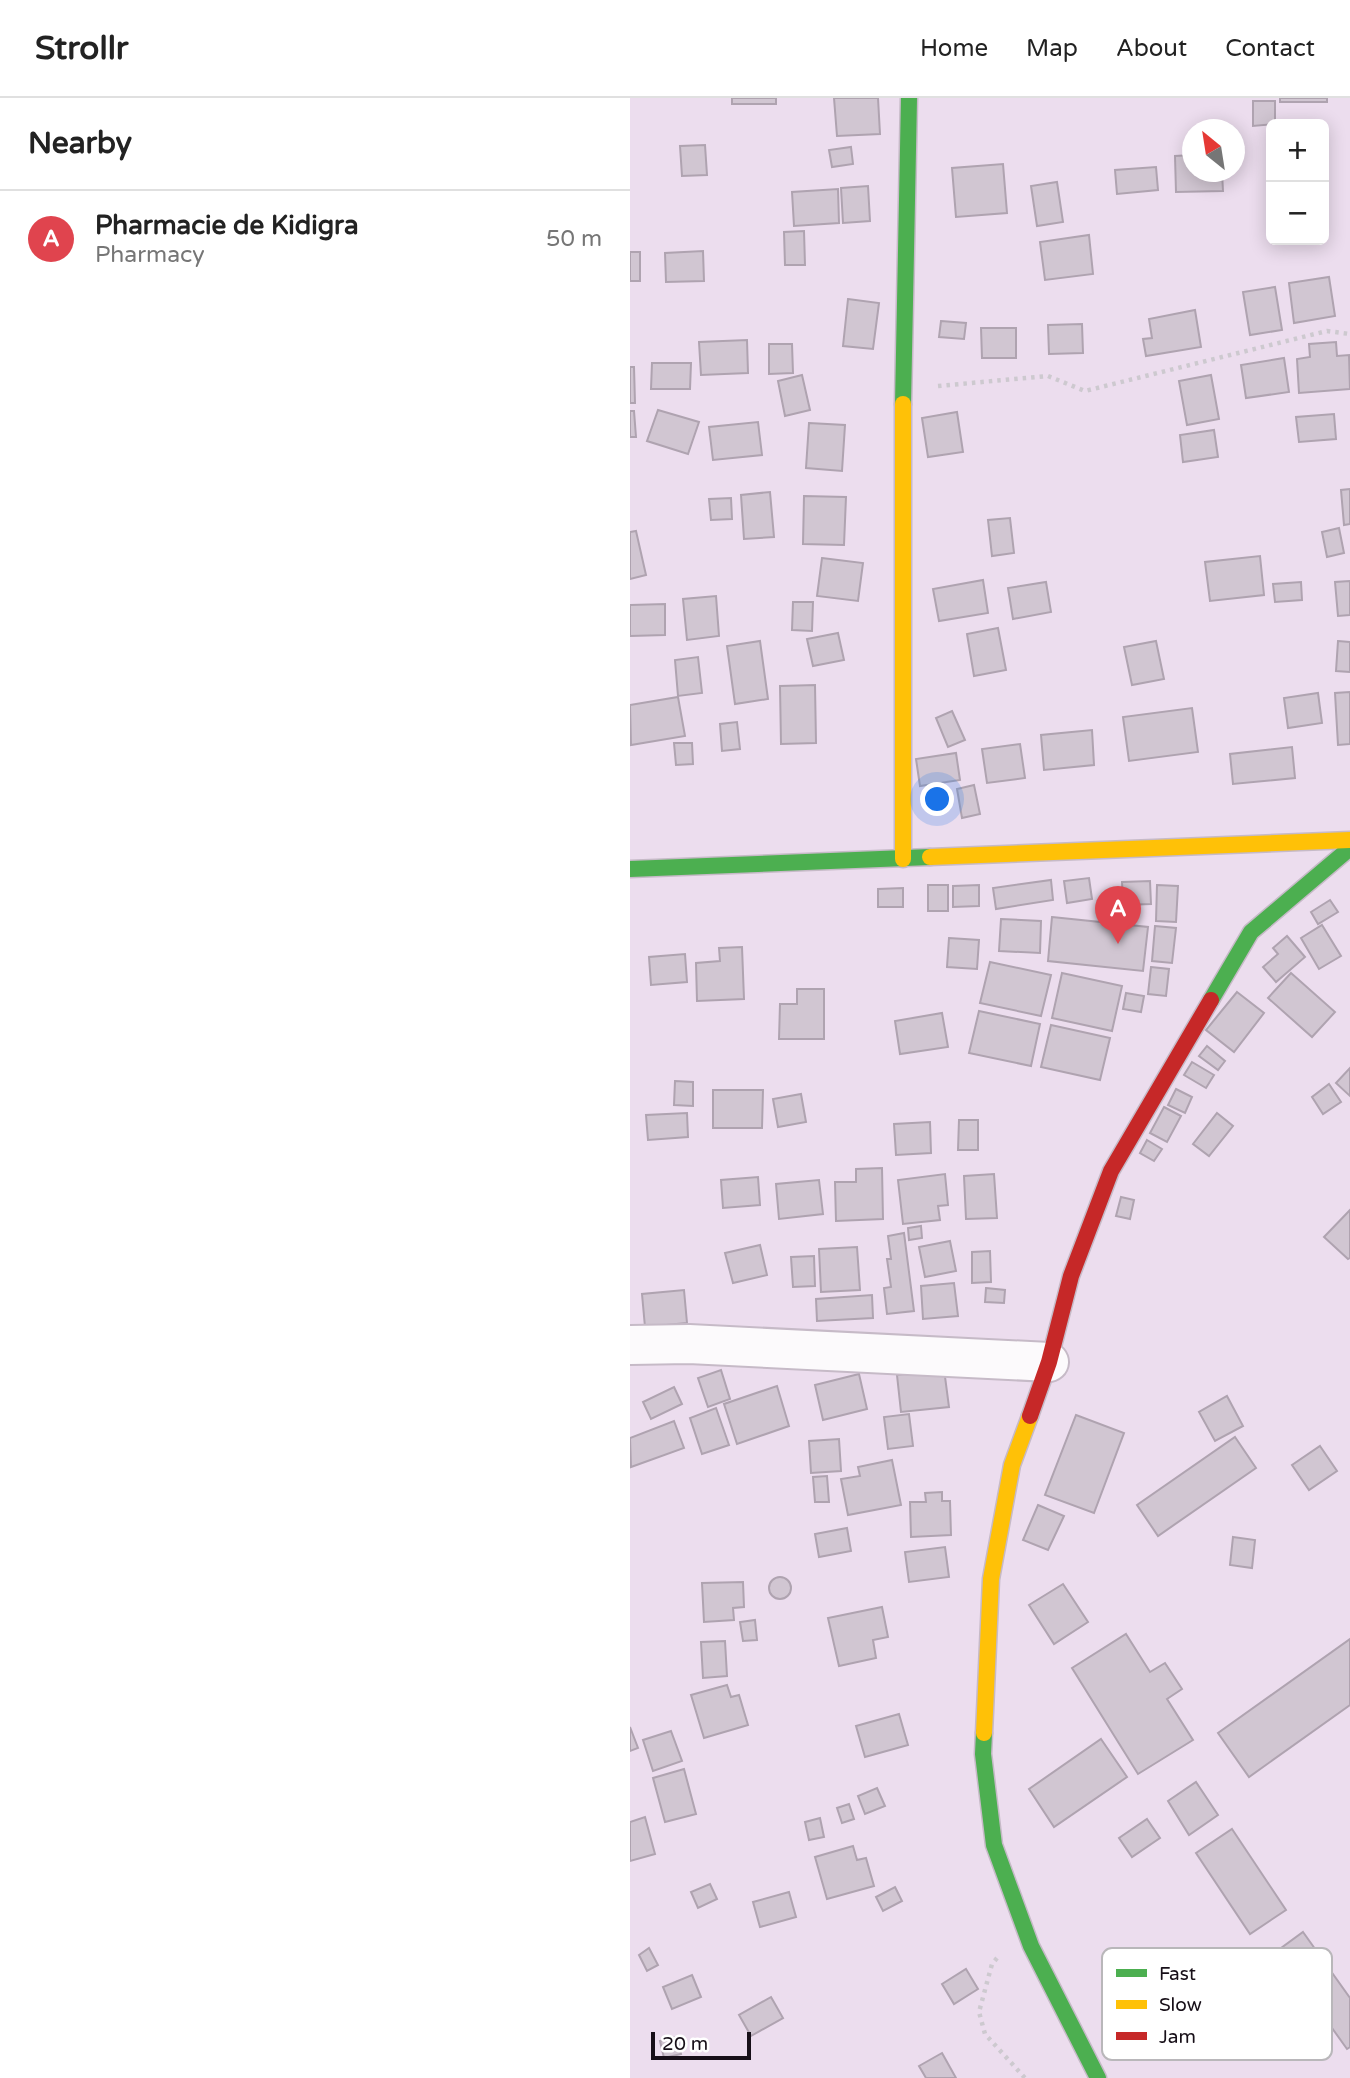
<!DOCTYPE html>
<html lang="en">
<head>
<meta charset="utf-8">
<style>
  body { margin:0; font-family:"Varela Round",sans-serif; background:#f2f2f2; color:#222 }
  .controls { position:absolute; right:21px; top:21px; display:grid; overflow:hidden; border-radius:10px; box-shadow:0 4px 18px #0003 }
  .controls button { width:63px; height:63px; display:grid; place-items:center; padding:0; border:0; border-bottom:2px solid #e0e0e0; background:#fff; color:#222; font:35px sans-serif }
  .compass { position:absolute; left:552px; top:21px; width:63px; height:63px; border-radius:50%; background:#fff; box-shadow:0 4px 18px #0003; rotate:330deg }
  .scale { position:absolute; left:21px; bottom:18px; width:100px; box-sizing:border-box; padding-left:7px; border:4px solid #170f18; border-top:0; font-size:19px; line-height:24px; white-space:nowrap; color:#170f18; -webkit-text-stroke:5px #fff; paint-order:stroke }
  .you { position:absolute; left:308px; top:702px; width:24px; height:24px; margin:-18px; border:5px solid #fff; border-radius:50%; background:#1a73e8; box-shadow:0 0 0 10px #1a73e833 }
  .badge { display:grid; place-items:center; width:46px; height:46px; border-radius:50%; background:#625763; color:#fff; font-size:23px; font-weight:700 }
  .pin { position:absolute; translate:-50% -58px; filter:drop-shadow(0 2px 4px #0008) }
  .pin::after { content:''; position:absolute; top:37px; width:24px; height:21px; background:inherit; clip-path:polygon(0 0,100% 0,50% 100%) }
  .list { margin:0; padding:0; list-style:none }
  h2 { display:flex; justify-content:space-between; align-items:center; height:91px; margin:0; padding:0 28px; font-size:30px }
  h2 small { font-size:23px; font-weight:400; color:#767676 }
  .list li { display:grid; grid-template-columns:46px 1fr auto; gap:21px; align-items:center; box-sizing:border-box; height:98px; padding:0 28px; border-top:2px solid #e0e0e0 }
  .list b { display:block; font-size:26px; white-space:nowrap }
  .list p { margin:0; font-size:23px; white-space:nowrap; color:#767676 }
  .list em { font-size:23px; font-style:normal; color:#767676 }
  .map { position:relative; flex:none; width:720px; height:1980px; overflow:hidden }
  header { display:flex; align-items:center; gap:42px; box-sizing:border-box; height:98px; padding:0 35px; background:#fff; border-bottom:2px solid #e0e0e0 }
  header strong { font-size:33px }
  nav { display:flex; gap:38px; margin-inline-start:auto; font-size:24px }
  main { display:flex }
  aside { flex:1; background:#fff }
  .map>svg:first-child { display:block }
  .building { fill:#d1c6d2; stroke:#afa3b0; stroke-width:2 }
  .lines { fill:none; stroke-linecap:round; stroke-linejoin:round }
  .street-casing { stroke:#c6bac7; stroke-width:42 }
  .fast-casing { stroke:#c6bac7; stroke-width:19 }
  .slow-casing { stroke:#c6bac7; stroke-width:19 }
  .jam-casing { stroke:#c6bac7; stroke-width:19 }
  .path { stroke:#cdc9cf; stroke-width:4.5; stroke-dasharray:3.5 5; stroke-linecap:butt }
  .street { stroke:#fcfafc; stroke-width:38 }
  .fast { stroke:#4caf50; stroke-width:16 }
  .slow { stroke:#ffc107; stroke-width:16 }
  .jam { stroke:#c62828; stroke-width:16 }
  .key { fill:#fff; stroke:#b9b7ba; stroke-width:2 }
  .key-label { font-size:19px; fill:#170f18 }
</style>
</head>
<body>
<header>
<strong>Strollr</strong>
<nav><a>Home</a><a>Map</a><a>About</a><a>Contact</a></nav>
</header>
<main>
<aside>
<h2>Nearby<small></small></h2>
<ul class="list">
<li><span class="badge" style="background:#e0444e">A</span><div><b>Pharmacie de Kidigra</b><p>Pharmacy</p></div><em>50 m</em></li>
</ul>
</aside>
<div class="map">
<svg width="720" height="1980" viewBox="0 0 720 1980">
  <rect width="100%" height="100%" fill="#ecddee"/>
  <g class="building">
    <rect x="102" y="0" width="44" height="6"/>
    <polygon points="204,0 248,0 250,36 207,38"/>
    <rect x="650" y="0" width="47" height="4"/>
    <polygon points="623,3 645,3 645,26 623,28"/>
    <polygon points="674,23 694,25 694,27 673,26"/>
    <polygon points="75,47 77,77 52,78 50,48"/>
    <polygon points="221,49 223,66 202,69 199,52"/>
    <polygon points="562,57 562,74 592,74 593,93 546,94 545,58"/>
    <polygon points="373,66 377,115 326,119 322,70"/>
    <polygon points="526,69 528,92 487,96 485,72"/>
    <polygon points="427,84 433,124 407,128 401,88"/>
    <polygon points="238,88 240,123 213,125 211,90"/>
    <polygon points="208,91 209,125 164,128 162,94"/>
    <polygon points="174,133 175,167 155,167 154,134"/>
    <polygon points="459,137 463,176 415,182 410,144"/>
    <polygon points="73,153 74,183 36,184 35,155"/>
    <rect x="0" y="154" width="10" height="29"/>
    <polygon points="699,179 705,218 664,225 659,185"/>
    <polygon points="645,189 652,232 620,237 613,194"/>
    <polygon points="218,201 249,205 243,251 213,248"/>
    <polygon points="565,212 571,249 516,258 513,241 522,240 519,221"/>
    <polygon points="311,223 336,225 334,241 309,239"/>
    <polygon points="452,226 453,255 419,256 418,227"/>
    <polygon points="351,230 386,230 386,260 352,260"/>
    <polygon points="117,242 118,275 71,277 69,244"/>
    <polygon points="706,244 707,258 719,257 720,291 669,295 667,261 680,259 679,246"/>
    <polygon points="139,246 162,246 163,275 139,276"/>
    <polygon points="654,260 659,294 616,300 611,267"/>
    <polygon points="22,265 61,265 60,291 21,291"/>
    <polygon points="0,269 4,269 5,305 0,305"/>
    <polygon points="172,277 180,312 155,318 148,283"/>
    <polygon points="581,277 589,321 557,327 549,283"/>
    <polygon points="28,312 69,324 58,356 17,343"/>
    <polygon points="0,313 4,313 6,339 0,339"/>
    <polygon points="327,314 333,354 298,359 292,320"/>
    <polygon points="704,316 706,341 669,344 666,319"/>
    <polygon points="128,324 132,357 83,362 79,329"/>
    <polygon points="179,325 215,327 212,373 176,370"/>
    <polygon points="584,332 588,359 553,364 550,337"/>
    <polygon points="720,391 720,426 714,427 711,392"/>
    <polygon points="140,394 144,439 114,441 111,397"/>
    <polygon points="174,398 216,399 214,447 173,446"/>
    <polygon points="101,400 102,421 81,422 79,401"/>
    <polygon points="380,420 384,455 362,458 358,422"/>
    <polygon points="709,430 714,455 697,459 692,434"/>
    <polygon points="6,433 16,477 0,481 0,434"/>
    <polygon points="630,458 634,497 580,503 575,464"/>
    <polygon points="192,460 233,465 228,503 187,498"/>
    <polygon points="353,482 358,515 309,523 303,491"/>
    <polygon points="720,483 720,517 708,518 705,484"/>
    <polygon points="416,484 421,514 383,521 378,490"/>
    <polygon points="671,484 672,502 645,504 643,486"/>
    <polygon points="86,498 89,538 57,542 53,501"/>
    <polygon points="163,504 183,504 182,533 162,532"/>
    <polygon points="35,506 35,537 0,538 0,507"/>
    <polygon points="368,530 376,572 344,578 337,536"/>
    <polygon points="208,535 214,562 183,568 177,541"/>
    <polygon points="130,543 138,601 105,606 97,548"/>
    <polygon points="526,543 534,581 502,587 494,549"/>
    <polygon points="708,543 720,544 720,574 706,573"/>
    <polygon points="68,559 72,595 48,598 45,562"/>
    <polygon points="185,587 186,645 151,646 150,588"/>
    <polygon points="720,594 720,646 708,647 705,595"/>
    <polygon points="688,595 692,625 658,630 654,600"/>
    <polygon points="48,599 55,638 1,647 0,607"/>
    <polygon points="562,610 568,654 499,663 493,619"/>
    <polygon points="322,613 335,642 318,649 306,620"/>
    <polygon points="107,624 110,651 92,653 90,626"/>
    <polygon points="462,632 464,667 414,672 411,637"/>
    <polygon points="44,645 62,645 63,666 46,667"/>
    <polygon points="390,646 395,680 357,685 352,651"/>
    <polygon points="662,649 665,680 603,686 600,656"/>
    <polygon points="326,655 330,682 290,688 286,661"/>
    <polygon points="344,687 350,716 332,720 327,691"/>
    <polygon points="459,780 462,801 437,805 434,783"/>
    <polygon points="421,782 423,802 366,811 363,790"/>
    <polygon points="520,783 521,806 493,807 492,784"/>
    <rect x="298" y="787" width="20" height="26"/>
    <polygon points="349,787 349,808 323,809 323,788"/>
    <polygon points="527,787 548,788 546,824 526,823"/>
    <polygon points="273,790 273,809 248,809 248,791"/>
    <polygon points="700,802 708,814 688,826 681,814"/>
    <polygon points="422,819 518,829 513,873 418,863"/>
    <polygon points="371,821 411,823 410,855 369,853"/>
    <polygon points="692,827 711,858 689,871 671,840"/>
    <polygon points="525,828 546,830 542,865 522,863"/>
    <polygon points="657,838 675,859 646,884 633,869 648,856 643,850"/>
    <polygon points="319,840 349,842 347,871 317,869"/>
    <polygon points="112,849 114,901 67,903 66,865 90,863 89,850"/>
    <polygon points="55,856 57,884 21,887 19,859"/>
    <polygon points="360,864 421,877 411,918 350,905"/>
    <polygon points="521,869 539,871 536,898 518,896"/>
    <polygon points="432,875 492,888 482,933 422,920"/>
    <polygon points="661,875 705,914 682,939 638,900"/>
    <polygon points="167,891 194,891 194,941 149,941 150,906 167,906"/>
    <polygon points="607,894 634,915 604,954 576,932"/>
    <polygon points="496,895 514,898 511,914 493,911"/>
    <polygon points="349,913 410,926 401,968 339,955"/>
    <polygon points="312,915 318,949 270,956 265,923"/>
    <polygon points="421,927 480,940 470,982 411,969"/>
    <polygon points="577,948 595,963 588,972 569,958"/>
    <polygon points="562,964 584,977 576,990 554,977"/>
    <polygon points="720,970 720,998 706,985"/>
    <polygon points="45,983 63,984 63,1008 44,1007"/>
    <polygon points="699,986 711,1004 693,1016 682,999"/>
    <polygon points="546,991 562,999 555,1015 538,1007"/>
    <polygon points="83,992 133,992 132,1030 83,1030"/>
    <polygon points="171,996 176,1024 148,1029 143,1001"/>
    <polygon points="534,1009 551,1018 537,1044 520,1035"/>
    <polygon points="57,1015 58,1039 18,1042 16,1017"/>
    <polygon points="587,1015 603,1028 579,1058 563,1046"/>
    <polygon points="329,1022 348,1022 348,1052 328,1052"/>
    <polygon points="300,1024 301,1055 266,1057 264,1026"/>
    <polygon points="517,1042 532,1051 524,1063 510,1055"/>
    <polygon points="252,1070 253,1121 206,1123 205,1084 226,1084 226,1071"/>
    <polygon points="315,1076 318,1107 308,1108 310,1122 273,1126 268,1082"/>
    <polygon points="364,1076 367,1120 336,1121 334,1078"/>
    <polygon points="128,1079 130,1107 93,1110 91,1082"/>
    <polygon points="189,1082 193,1116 149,1121 146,1086"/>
    <polygon points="491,1099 504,1102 500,1121 486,1118"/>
    <polygon points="720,1112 720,1160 718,1161 694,1139"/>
    <polygon points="291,1128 292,1140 279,1142 278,1130"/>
    <polygon points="274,1135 284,1213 257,1216 254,1190 261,1189 257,1161 261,1161 258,1138"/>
    <polygon points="320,1143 326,1173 295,1179 289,1149"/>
    <polygon points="130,1147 137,1177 103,1185 95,1155"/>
    <polygon points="227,1149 230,1192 191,1194 189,1151"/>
    <polygon points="360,1153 361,1184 342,1185 342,1154"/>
    <polygon points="184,1158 185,1188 163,1189 161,1159"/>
    <polygon points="324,1185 328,1218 293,1221 291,1188"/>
    <polygon points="356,1190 375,1192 374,1205 355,1204"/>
    <polygon points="54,1192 57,1225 15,1229 12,1196"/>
    <polygon points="242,1197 243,1220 187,1223 186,1201"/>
    <polygon points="314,1271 319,1309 271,1314 267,1277"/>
    <polygon points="91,1272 100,1301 78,1309 68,1280"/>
    <polygon points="229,1276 237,1311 193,1322 185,1287"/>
    <polygon points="147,1288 159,1328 107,1346 94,1306"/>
    <polygon points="44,1289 52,1306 21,1321 13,1304"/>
    <polygon points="597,1298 613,1328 585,1343 569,1314"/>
    <polygon points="86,1310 99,1347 72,1356 60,1320"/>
    <polygon points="279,1316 283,1348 258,1351 254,1319"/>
    <polygon points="446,1317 494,1335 464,1415 415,1397"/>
    <polygon points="44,1323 54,1350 1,1369 0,1340"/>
    <polygon points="605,1339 626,1370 528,1438 507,1407"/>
    <polygon points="209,1341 211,1373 181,1375 179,1343"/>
    <polygon points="690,1348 707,1373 679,1392 662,1367"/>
    <polygon points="262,1362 271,1407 218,1417 211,1381 230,1378 228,1369"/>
    <polygon points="197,1378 199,1404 185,1404 183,1379"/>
    <polygon points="312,1394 312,1403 320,1403 321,1437 281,1439 280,1404 296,1404 295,1395"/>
    <polygon points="408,1407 434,1418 418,1452 393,1442"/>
    <polygon points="217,1430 221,1453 189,1459 185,1436"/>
    <polygon points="603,1439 625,1442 622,1470 600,1467"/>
    <polygon points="315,1449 319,1479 279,1484 275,1454"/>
    <circle cx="150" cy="1490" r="11"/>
    <polygon points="113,1484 114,1509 103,1510 104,1522 74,1524 72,1485"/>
    <polygon points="433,1486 458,1524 424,1546 399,1507"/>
    <polygon points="252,1509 258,1539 243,1542 246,1560 209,1568 198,1520"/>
    <polygon points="125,1522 127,1542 113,1543 110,1524"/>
    <polygon points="496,1536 520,1574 535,1565 552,1591 537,1601 563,1642 508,1676 442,1570"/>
    <polygon points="720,1541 720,1607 619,1679 588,1635"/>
    <polygon points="95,1543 97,1578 73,1580 71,1544"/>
    <polygon points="97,1587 101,1599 109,1597 118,1627 74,1640 61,1597"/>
    <polygon points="269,1616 278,1647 235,1659 226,1628"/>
    <polygon points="0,1629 8,1650 0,1653"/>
    <polygon points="41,1633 52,1663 23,1673 13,1642"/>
    <polygon points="471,1641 497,1679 424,1729 399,1691"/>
    <polygon points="54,1671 66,1716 35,1724 23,1680"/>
    <polygon points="566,1684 588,1717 559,1737 538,1703"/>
    <polygon points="247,1690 255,1708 235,1716 228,1698"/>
    <polygon points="219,1706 224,1721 212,1725 207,1710"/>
    <polygon points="15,1719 25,1756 0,1763 0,1724"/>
    <polygon points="190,1720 194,1739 179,1742 175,1724"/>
    <polygon points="517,1721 530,1740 502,1759 489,1740"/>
    <polygon points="602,1731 656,1812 620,1836 566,1755"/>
    <polygon points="223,1748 227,1762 236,1760 244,1788 197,1801 185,1759"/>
    <polygon points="80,1786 87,1801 68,1810 61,1794"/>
    <polygon points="265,1789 272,1803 253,1813 246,1799"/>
    <polygon points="159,1794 166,1819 130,1829 123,1804"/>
    <polygon points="673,1834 720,1900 720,1949 717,1951 647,1853"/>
    <polygon points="19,1850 28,1867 17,1873 9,1857"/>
    <polygon points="336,1871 348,1891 324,1906 312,1886"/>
    <polygon points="62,1877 71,1899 42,1911 33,1889"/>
    <polygon points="141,1899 153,1920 121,1938 109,1917"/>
    <polygon points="47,1939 51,1956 34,1960 30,1943"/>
    <polygon points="312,1955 326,1980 296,1980 289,1968"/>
  </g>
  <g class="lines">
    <defs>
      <polyline id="street" points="0,1247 59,1246 419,1264"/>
      <g id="fast">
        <polyline points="273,306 279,0"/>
        <polyline points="0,771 300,759"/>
        <polyline points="581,902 621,834 720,750"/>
        <polyline points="354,1635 353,1656 364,1747 401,1848 468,1980"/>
      </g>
      <g id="slow">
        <polyline points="273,306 273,761"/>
        <polyline points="300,759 720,742"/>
        <polyline points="354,1635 361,1481 382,1367 400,1318"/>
      </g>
      <polyline id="jam" points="400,1318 419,1264 441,1178 481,1073 581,902"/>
    </defs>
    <use href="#street" class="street-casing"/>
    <use href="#fast" class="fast-casing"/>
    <use href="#slow" class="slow-casing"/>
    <use href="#jam" class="jam-casing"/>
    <g class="path">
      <polyline points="308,288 418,278 455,293 697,233 720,236"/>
      <polyline points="367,1860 362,1866 349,1914 355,1936 395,1980"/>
    </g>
    <use href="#street" class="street"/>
    <use href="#fast" class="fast"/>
    <use href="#slow" class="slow"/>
    <use href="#jam" class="jam"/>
  </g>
  <rect x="472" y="1850" width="230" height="112" rx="10" class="key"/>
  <rect x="486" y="1871" width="31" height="8" fill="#4caf50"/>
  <rect x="486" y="1902" width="31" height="9" fill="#ffc107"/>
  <rect x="486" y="1934" width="31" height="8" fill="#c62828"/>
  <g class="key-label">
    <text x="529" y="1882">Fast</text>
    <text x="529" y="1913">Slow</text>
    <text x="529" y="1945">Jam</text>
  </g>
</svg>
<div class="controls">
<button>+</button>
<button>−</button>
</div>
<svg class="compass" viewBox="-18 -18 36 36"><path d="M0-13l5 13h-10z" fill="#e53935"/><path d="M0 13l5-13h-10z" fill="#767676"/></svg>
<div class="scale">20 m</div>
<div class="you"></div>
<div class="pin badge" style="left:488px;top:846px;background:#e0444e">A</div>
</div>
</main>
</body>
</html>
